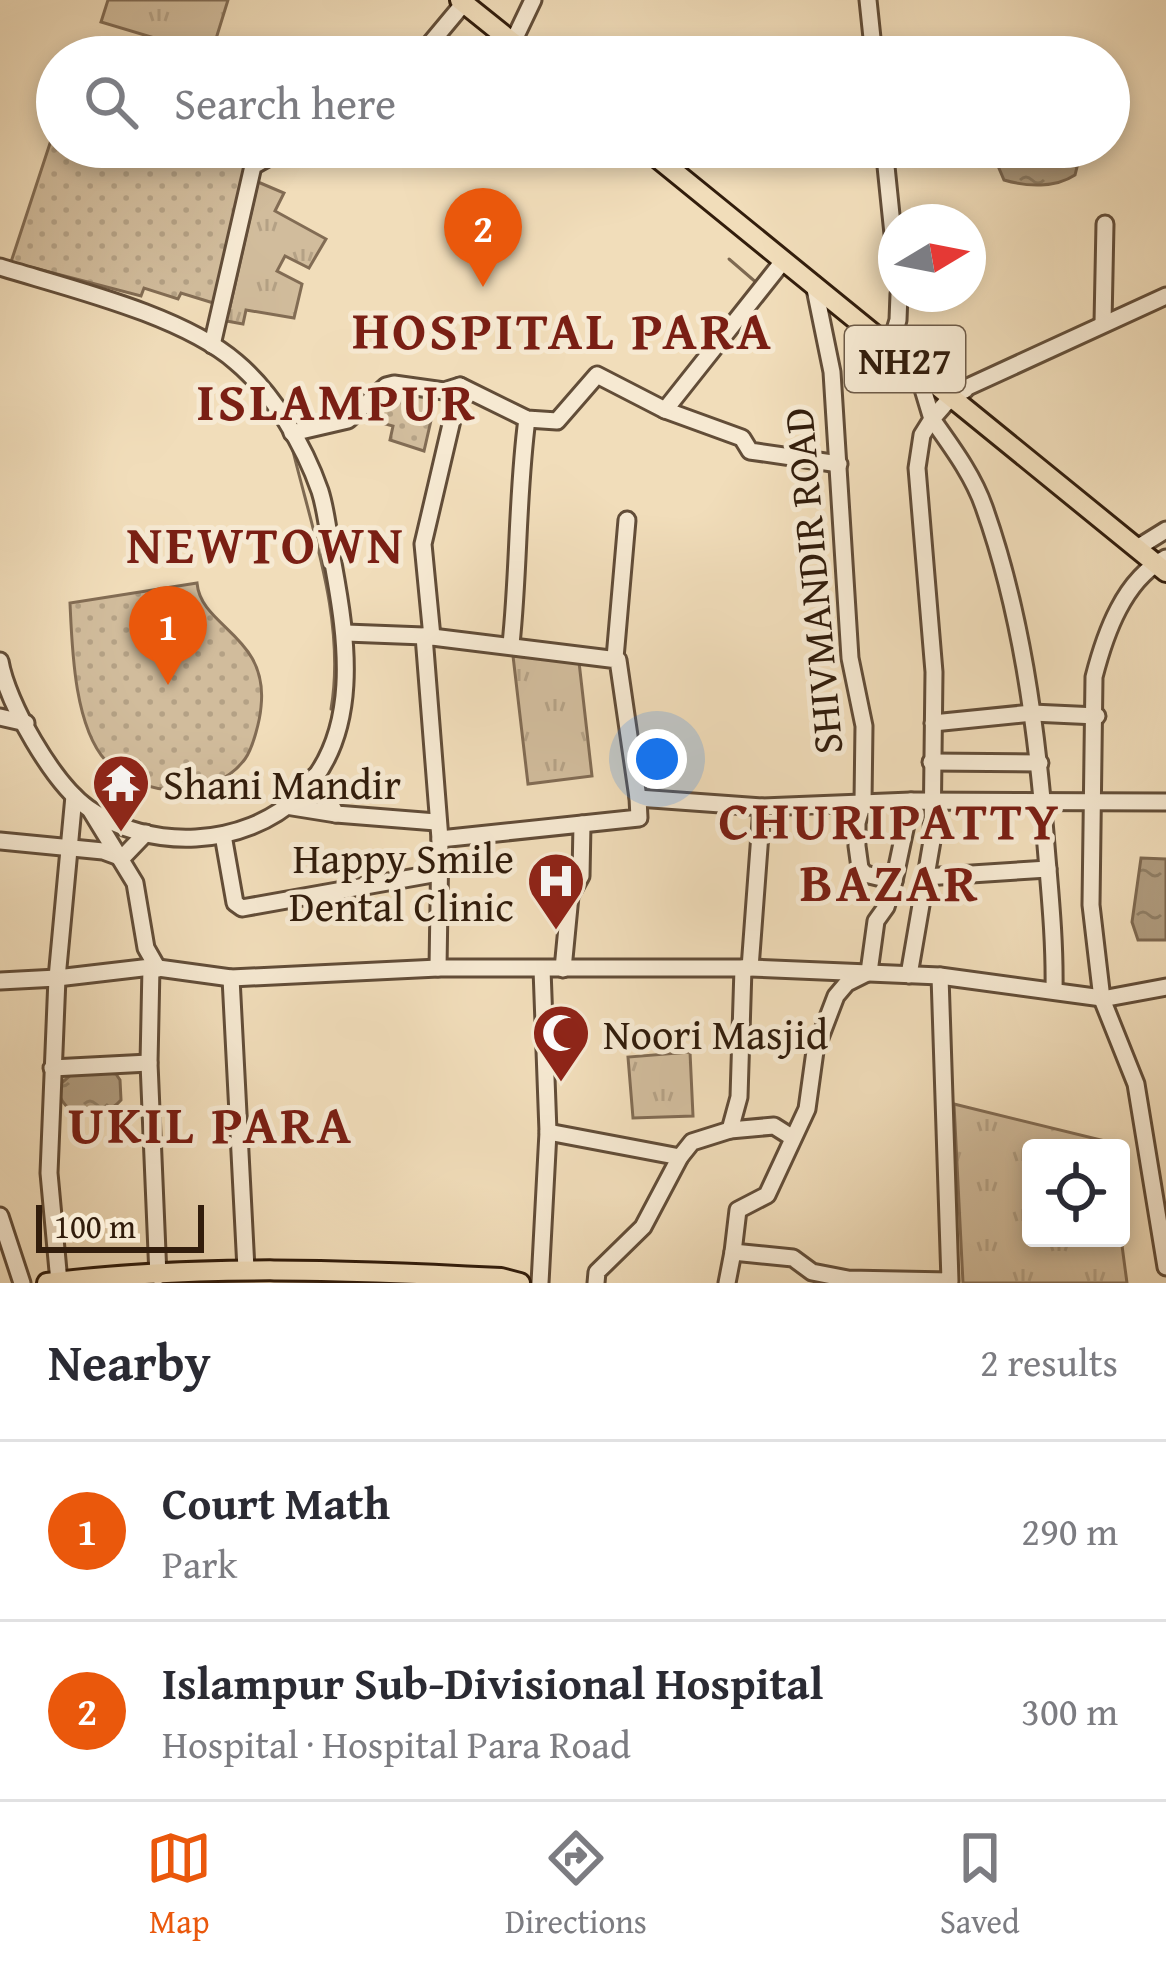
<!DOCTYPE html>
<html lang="en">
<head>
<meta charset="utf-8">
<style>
  body { margin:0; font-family:"Gentium Book Plus",serif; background:#f2f2f3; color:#2b2b33 }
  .controls { position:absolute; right:36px; bottom:36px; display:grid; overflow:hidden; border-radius:12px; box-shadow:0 6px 18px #0003 }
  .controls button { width:108px; height:108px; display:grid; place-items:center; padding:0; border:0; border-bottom:3px solid #e1e1e2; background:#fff; color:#2b2b33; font:60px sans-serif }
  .compass { position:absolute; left:878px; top:204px; width:108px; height:108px; border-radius:50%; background:#fff; box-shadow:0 6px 18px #0003; rotate:80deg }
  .scale { position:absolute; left:36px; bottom:30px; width:168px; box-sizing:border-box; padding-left:12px; border:6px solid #321d0c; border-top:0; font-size:33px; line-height:42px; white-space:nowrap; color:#321d0c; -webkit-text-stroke:9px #f6e9d2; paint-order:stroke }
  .you { position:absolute; left:657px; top:759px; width:42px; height:42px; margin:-30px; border:9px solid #fff; border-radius:50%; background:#1a73e8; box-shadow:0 0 0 18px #1a73e833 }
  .badge { display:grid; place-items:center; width:78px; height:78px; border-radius:50%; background:#ea580c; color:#fff; font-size:39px; font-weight:700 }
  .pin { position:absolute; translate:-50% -99px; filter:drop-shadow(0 3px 6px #0008) }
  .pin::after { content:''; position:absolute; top:63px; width:42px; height:36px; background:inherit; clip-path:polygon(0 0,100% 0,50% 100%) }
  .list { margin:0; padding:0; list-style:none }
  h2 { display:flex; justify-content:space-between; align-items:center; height:156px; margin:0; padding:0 48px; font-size:51px }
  h2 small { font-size:39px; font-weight:400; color:#7c7c81 }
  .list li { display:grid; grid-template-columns:78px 1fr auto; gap:36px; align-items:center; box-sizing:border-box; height:180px; padding:0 48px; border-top:3px solid #e1e1e2 }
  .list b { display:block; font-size:45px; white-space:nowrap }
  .list p { margin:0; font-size:39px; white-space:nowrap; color:#7c7c81 }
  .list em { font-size:39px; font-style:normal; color:#7c7c81 }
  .icon { flex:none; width:66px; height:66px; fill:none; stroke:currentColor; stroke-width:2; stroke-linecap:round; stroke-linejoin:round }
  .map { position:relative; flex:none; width:1166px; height:1283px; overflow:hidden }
  .search { position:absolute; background:#fff; box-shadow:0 6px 18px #0003; left:36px; right:36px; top:36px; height:132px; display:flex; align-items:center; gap:30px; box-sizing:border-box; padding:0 42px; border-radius:66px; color:#7c7c81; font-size:45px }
  .sheet { height:516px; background:#fff }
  nav { display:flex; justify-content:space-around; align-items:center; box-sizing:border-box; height:168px; border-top:3px solid #e1e1e2; background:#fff; font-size:33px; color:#7c7c81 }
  nav a { display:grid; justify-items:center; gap:6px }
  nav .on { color:#ea580c }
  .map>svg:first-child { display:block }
  .grass { fill:url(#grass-tufts); stroke:#826c54; stroke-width:3 }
  .park { fill:url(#park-dots); stroke:#826c54; stroke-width:3 }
  .water { fill:url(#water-ripples); stroke:#7e6951; stroke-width:3 }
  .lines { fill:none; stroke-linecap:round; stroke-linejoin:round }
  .stream { stroke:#7e6951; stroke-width:3 }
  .minor-casing { stroke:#624d38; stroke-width:21 }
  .major-casing { stroke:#321d0c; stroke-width:24 }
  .minor { stroke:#f6e9d2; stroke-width:15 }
  .major { stroke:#f1ddba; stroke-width:18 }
  .labels { text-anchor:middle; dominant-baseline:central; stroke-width:10; stroke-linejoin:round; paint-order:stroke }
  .shield { fill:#f6e9d2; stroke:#6d5a47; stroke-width:3 }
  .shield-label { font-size:39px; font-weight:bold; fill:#321d0c }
  .street-label { font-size:42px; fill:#321d0c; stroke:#f6e9d2 }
  .poi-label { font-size:42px; fill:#321d0c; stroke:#f6e9d2; text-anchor:start }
  .district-label { font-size:54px; font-weight:bold; letter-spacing:3px; fill:#7a1f14; stroke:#f6e9d2 }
</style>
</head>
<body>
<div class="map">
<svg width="1166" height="1283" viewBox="0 0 1166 1283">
  <defs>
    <pattern id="grass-tufts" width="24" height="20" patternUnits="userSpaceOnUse" patternTransform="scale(3)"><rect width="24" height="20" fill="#d1bc9c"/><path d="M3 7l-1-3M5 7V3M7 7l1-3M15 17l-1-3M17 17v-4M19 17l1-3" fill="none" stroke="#b4a185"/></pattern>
    <pattern id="park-dots" width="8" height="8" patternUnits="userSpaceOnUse" patternTransform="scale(3)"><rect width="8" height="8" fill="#d1bc9c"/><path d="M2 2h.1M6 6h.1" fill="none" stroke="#b4a185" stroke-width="1.8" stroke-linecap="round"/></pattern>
    <pattern id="water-ripples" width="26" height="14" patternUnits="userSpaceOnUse" patternTransform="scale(3)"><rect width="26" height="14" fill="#b09c7f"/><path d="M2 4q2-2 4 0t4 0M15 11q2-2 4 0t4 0" fill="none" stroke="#907f66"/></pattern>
  </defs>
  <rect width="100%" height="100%" fill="#f1ddba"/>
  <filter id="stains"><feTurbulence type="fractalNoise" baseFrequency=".00167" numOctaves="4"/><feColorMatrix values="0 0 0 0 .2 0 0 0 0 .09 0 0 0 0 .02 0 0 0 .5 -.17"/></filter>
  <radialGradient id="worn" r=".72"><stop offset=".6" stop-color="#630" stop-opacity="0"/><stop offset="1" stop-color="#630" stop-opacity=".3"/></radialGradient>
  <g class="grass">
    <polygon points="108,0 228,0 211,55 101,22"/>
    <polygon points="258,182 284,193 275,211 326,239 309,268 285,256 277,271 302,284 294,318 246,310 243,324 221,320 223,310 229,311"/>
    <polygon points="513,656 579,662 592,776 528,784"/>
    <polygon points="690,1052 693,1116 633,1118 628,1057"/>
    <polygon points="954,1104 1105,1141 1107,1148 1031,1148 1031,1238 1121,1238 1127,1283 963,1283"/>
  </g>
  <g class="park">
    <polygon points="57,122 57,147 251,147 220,305 181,293 178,299 144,288 141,296 11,262"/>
    <polygon points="390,389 437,394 424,451 390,440 393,426 378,422 384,396"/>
    <path d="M197,583C201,628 269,635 261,707C260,720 253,748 245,759C214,801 140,799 106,761C74,726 72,647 70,603Z"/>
  </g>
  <g class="water">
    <path d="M997,147H1080L1081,151L1075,175C1055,188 1028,187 1004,180L998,166Z"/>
    <polygon points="1141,858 1166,859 1166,940 1138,940 1132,922"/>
    <path d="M92,1070L116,1074L120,1080L121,1100C102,1122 59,1119 58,1086L73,1073Z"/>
  </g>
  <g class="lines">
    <g class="stream">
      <polyline points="729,259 758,284"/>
      <path d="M292,447C312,530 346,623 331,709"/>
    </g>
    <defs>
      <g id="minor">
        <polyline points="868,0 874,57"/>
        <polyline points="513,42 533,0"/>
        <polyline points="419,57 464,3"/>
        <polyline points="884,147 896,263"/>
        <path d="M0,267C68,288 182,315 236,362C273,393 304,445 320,491C327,513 329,539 333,563C347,639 362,735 299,796C244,848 149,852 88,808C53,783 7,703 0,661"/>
        <polyline points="814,284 832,372 850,658 864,726 863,802 857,823 857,846 860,868 865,874 894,881"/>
        <polyline points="1103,323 1105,224"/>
        <polyline points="212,345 253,166 278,152 304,147"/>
        <polyline points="890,347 898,320 899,294"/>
        <path d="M965,390L952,396L932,419C951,446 973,475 984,507C1021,611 1036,724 1045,833C1049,885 1055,937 1054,990"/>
        <polyline points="959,391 1166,296"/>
        <polyline points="665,410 742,438 750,451 839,464"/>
        <polyline points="292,433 348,420 386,386 394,384 444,391 460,386 527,419 557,421 597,375 665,410 784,260"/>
        <polyline points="1137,548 1166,530"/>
        <path d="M1166,558C1124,579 1105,634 1094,677L1091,905L1102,999L1136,1084L1166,1267"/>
        <polyline points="346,633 424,636 440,839 438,968"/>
        <polyline points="424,636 618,660 638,798 639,818 440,839"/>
        <polyline points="432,637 423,544 460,386"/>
        <path d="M511,644C519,569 517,494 527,419"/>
        <polyline points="615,658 627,520"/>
        <polyline points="0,717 26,723"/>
        <polyline points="933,723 1032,713 1097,716"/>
        <polyline points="931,762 1040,763"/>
        <polyline points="315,776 336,814 436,822"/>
        <polyline points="74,796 57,978 151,967 231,978 438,968 750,968 940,976 1102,998"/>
        <polyline points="638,798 762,807 911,801 1166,802"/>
        <polyline points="286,806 336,814"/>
        <polyline points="91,811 135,883 146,948 158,969"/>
        <polyline points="223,835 235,903 242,908 438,873"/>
        <polyline points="0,841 103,851 122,858 146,833"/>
        <polyline points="925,877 1048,869"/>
        <polyline points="151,967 149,1063 158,1276"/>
        <polyline points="750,968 762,807"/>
        <polyline points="563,969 570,896 581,876 582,824"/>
        <polyline points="909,975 932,841 934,672 917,468 922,435 932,419 917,369"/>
        <polyline points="231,978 246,1269"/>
        <polyline points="0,981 57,978 49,1173 59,1282"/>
        <polyline points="1102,999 1166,987"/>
        <polyline points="52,1068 149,1063"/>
        <polyline points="730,1130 774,1126 793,1138"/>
        <polyline points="548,1132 680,1157"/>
        <polyline points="0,1216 22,1283"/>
        <polyline points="733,1252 738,1210 767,1195 807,1109 815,1051 836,996 847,983 869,972 876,921 886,907 894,881 911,801"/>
        <polyline points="540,1283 548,1132 542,969"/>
        <polyline points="596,1283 597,1272 643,1227 680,1157 692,1142 730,1130 739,1097 743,968"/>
        <polyline points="727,1283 733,1252 793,1258 812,1272 848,1279 950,1281 940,976"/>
      </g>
      <g id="major">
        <polyline points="460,0 531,57"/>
        <polyline points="644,147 1166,572"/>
        <path d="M47,1283C198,1264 350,1270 501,1278L520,1283"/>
      </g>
    </defs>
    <use href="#minor" class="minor-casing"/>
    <use href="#major" class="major-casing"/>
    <use href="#minor" class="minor"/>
    <use href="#major" class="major"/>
  </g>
  <defs>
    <symbol id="temple-pin" viewBox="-11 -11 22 30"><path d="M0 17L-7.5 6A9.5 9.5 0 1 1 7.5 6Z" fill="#8f2418" stroke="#f6e9d2"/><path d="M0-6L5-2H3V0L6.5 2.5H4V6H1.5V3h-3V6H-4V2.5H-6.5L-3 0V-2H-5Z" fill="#fff"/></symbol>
    <symbol id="hospital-pin" viewBox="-11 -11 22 30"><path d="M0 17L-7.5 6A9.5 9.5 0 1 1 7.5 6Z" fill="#8f2418" stroke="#f6e9d2"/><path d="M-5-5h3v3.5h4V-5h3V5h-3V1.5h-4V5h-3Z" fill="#fff"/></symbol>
    <symbol id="mosque-pin" viewBox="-11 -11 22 30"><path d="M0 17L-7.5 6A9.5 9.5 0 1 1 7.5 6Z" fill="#8f2418" stroke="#f6e9d2"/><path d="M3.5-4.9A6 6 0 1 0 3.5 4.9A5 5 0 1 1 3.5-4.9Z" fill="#fff"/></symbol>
  </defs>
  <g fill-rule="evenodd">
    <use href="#temple-pin" x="88" y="750" width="66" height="90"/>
    <use href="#hospital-pin" x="523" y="848" width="66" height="90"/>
    <use href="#mosque-pin" x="528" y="1000" width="66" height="90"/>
  </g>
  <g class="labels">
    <rect class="shield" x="845" y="326" width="120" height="66" rx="9"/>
    <g class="shield-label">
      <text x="905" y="359">NH27</text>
    </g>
    <g class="street-label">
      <text transform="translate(812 581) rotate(-95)">SHIVMANDIR ROAD</text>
    </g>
    <g class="poi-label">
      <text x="163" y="783">Shani Mandir</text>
      <text x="514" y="857" text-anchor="end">Happy Smile<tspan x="514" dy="48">Dental Clinic</tspan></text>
      <text x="603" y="1033">Noori Masjid</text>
    </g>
    <g class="district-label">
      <text x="563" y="329">HOSPITAL PARA</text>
      <text x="337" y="400">ISLAMPUR</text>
      <text x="266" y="543">NEWTOWN</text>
      <text x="890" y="819">CHURIPATTY<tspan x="890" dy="62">BAZAR</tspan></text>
      <text x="211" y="1123">UKIL PARA</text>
    </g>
  </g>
  <rect width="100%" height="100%" filter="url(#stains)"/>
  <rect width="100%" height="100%" fill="url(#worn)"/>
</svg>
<div class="controls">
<button><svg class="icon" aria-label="locate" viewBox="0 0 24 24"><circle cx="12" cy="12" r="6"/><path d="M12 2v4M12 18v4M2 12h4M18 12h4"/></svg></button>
</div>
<svg class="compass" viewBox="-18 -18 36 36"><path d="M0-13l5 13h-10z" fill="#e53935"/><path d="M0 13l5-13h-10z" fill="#7c7c81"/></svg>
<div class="scale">100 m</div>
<div class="you"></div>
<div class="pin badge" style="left:168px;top:685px">1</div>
<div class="pin badge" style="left:483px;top:287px">2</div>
<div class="search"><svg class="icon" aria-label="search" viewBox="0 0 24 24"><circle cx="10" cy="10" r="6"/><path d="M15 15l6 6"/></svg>Search here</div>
</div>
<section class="sheet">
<h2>Nearby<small>2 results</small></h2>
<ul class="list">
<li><span class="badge">1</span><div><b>Court Math</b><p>Park</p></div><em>290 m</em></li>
<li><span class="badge">2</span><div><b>Islampur Sub-Divisional Hospital</b><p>Hospital · Hospital Para Road</p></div><em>300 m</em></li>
</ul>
</section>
<nav>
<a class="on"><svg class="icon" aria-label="map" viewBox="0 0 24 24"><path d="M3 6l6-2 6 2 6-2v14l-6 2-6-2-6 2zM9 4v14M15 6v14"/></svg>Map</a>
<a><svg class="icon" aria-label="directions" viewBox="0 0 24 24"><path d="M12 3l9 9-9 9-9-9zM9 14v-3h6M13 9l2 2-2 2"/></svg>Directions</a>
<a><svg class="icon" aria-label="saved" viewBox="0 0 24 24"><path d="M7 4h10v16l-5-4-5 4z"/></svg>Saved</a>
</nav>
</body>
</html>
